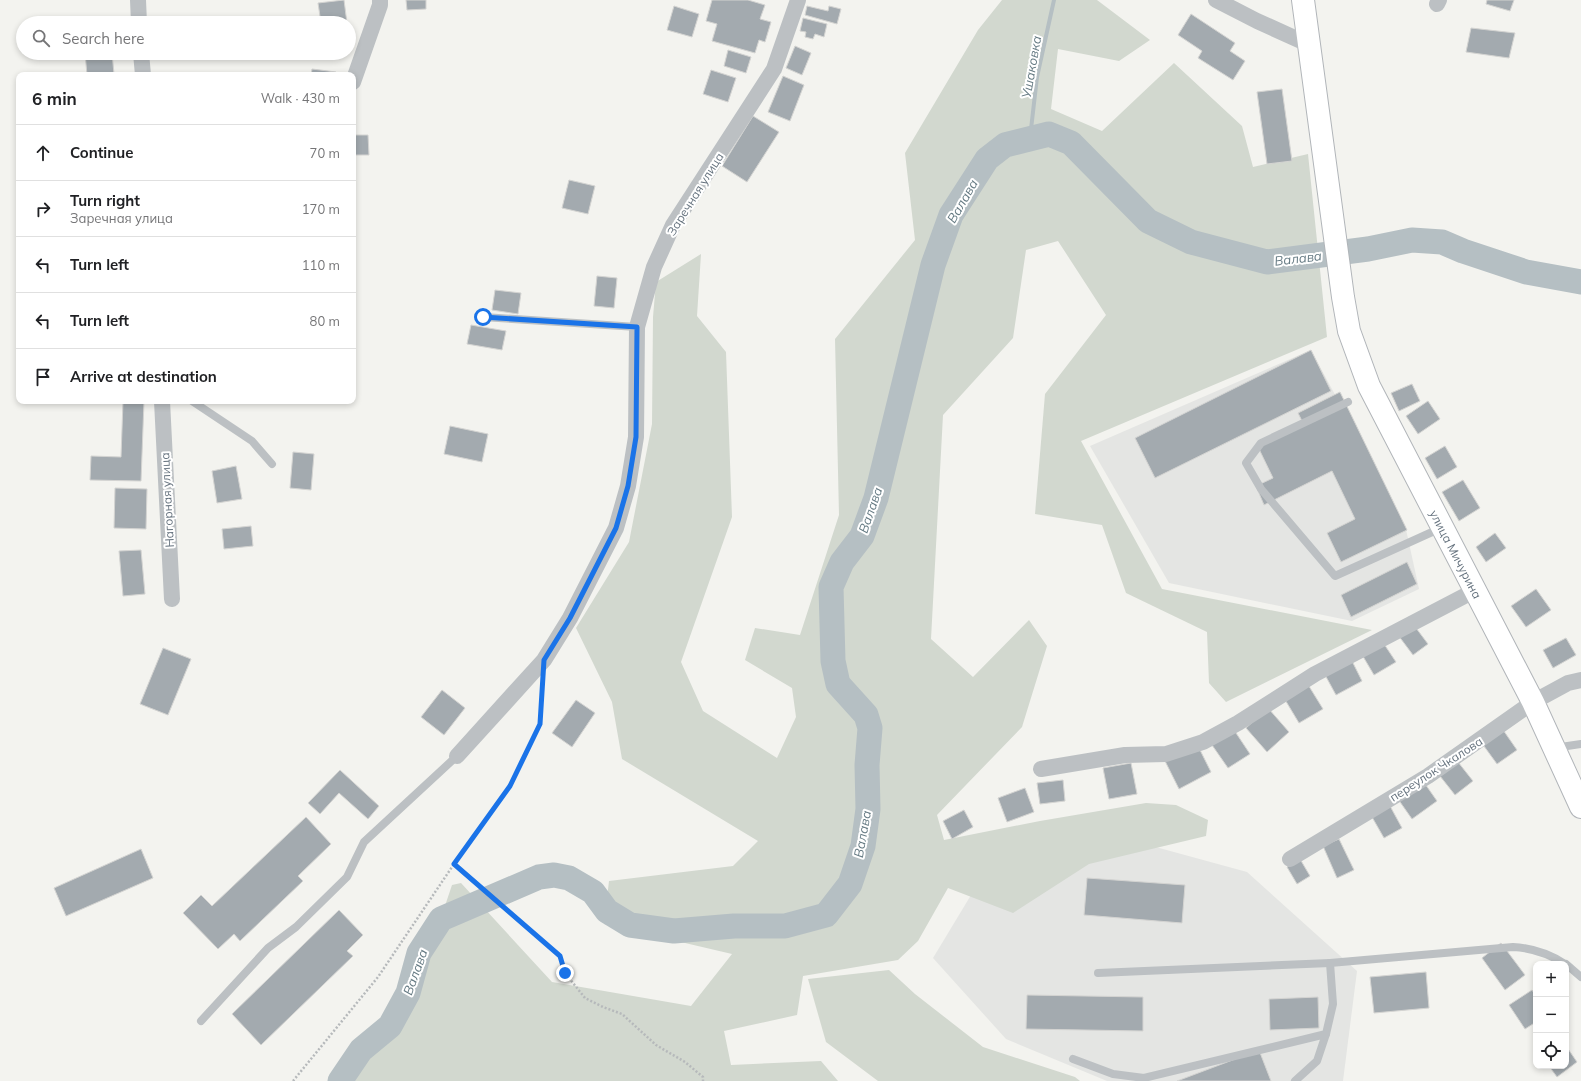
<!DOCTYPE html>
<html lang="en">
<head>
<meta charset="utf-8">
<style>
  body { margin:0; font-family:Mulish,sans-serif; background:#f6f6f6; color:#202124 }
  .controls { position:absolute; right:12px; bottom:12px; display:grid; overflow:hidden; border-radius:8px; box-shadow:0 2px 6px #0003 }
  .controls button { width:36px; height:36px; display:grid; place-items:center; padding:0; border:0; border-bottom:1px solid #e0e0e0; background:#fff; color:#202124; font:20px sans-serif }
  .stop { position:absolute; width:12px; height:12px; margin:-9px; border:3px solid #1a73e8; border-radius:50%; background:#fff }
  .stop.end { background:#1a73e8; border-color:#fff; box-shadow:0 1px 4px #0008 }
  .list { margin:0; padding:0; list-style:none }
  h2 { display:flex; justify-content:space-between; align-items:center; height:52px; margin:0; padding:0 16px; font-size:17px }
  h2 small { font-size:13px; font-weight:400; color:#757577 }
  .list li { display:grid; grid-template-columns:26px 1fr auto; gap:12px; align-items:center; box-sizing:border-box; height:56px; padding:0 16px; border-top:1px solid #e0e0e0 }
  .list b { display:block; font-size:15px; white-space:nowrap }
  .list p { margin:0; font-size:13px; white-space:nowrap; color:#757577 }
  .list em { font-size:13px; font-style:normal; color:#757577 }
  .icon { flex:none; width:22px; height:22px; fill:none; stroke:currentColor; stroke-width:2; stroke-linecap:round; stroke-linejoin:round }
  .map { position:relative; flex:none; width:1581px; height:1081px; overflow:hidden }
  .search { position:absolute; background:#fff; box-shadow:0 2px 6px #0003; left:16px; top:16px; width:340px; height:44px; display:flex; align-items:center; gap:10px; box-sizing:border-box; padding:0 14px; border-radius:22px; color:#757577; font-size:15px }
  .panel { position:absolute; background:#fff; box-shadow:0 2px 6px #0003; left:16px; top:72px; width:340px; height:332px; border-radius:8px }
  .map>svg:first-child { display:block }
  .built { fill:#e4e5e3 }
  .green { fill:#d2d8cf }
  .lines { fill:none; stroke-linecap:round; stroke-linejoin:round }
  .stream { stroke:#b5bfc3; stroke-width:4 }
  .river { stroke:#b5bfc3; stroke-width:25 }
  .building { fill:#a3aaaf; stroke:#d4d4d2 }
  .secondary-casing { stroke:#b1b5b9; stroke-width:24 }
  .path { stroke:#b6b9bb; stroke-width:2.5; stroke-dasharray:2 2; stroke-linecap:butt }
  .service { stroke:#bcc0c3; stroke-width:8 }
  .minor { stroke:#bcc0c3; stroke-width:16 }
  .secondary { stroke:#fff; stroke-width:22 }
  .route { stroke:#1a73e8; stroke-width:5 }
  .labels { text-anchor:middle; dominant-baseline:central; stroke-width:4; stroke-linejoin:round; paint-order:stroke }
  .street-label { font-size:12px; fill:#65727e; stroke:#fff }
  .water-label { font-size:13px; font-style:italic; fill:#657a83; stroke:#fff }
</style>
</head>
<body>
<div class="map">
<svg width="1581" height="1081" viewBox="0 0 1581 1081">
  <rect width="100%" height="100%" fill="#f3f3ef"/>
  <g class="built">
    <polygon points="1311,350 1405,525 1419,589 1352,621 1169,583 1090,446"/>
    <polygon points="1141,843 1247,872 1357,971 1343,1081 1107,1081 1006,1039 933,958 997,852"/>
  </g>
  <g class="green">
    <polygon points="1002,0 1097,0 1150,40 1119,61 1058,49 1051,109 1102,131 1174,63 1242,126 1253,167 1308,154 1327,337 1081,441 1162,589 1372,630 1226,702 1209,683 1207,632 1126,593 1102,525 1035,514 1045,394 1106,315 1058,241 1026,250 1013,338 943,415 931,639 973,677 1029,620 1047,646 1022,727 937,815 944,840 1040,821 1146,803 1176,805 1208,820 1206,836 1089,864 1013,913 948,888 918,941 898,960 803,976 797,1015 724,1031 731,1065 821,1061 838,1081 351,1081 358,1066 406,1022 452,885 461,883 552,982 691,1006 732,954 604,924 609,881 733,866 758,841 622,759 612,702 576,628 629,542 652,424 653,317 656,282 701,254 697,316 726,352 732,517 681,662 703,711 777,758 796,717 792,688 745,660 755,628 800,635 839,515 835,339 915,240 905,153 978,30"/>
    <polygon points="889,970 915,994 983,1047 1075,1077 1080,1081 878,1081 826,1042 808,979"/>
  </g>
  <g class="lines">
    <polyline class="stream" points="1030,138 1037,77 1054,0"/>
    <polyline class="river" points="340,1081 361,1050 390,1026 408,993 419,953 441,919 539,877 554,875 569,878 593,892 607,911 630,925 674,931 734,926 785,926 826,915 850,884 863,846 868,809 867,765 870,728 866,715 838,684 833,661 831,587 842,562 862,536 876,498 933,265 951,215 987,159 1005,145 1049,134 1071,143 1148,221 1191,242 1267,262 1368,249 1412,240 1442,242 1463,251 1526,272 1581,282"/>
  </g>
  <g class="building">
    <polygon points="344,0 347,23 321,23 318,3"/>
    <polygon points="406,0 426,0 426,9 407,10"/>
    <polygon points="712,0 748,0 765,5 760,19 771,22 765,42 759,40 755,53 712,41 717,24 706,21"/>
    <polygon points="1487,0 1514,0 1510,11 1486,4"/>
    <polygon points="674,6 699,14 692,37 667,30"/>
    <polygon points="807,6 828,11 829,6 841,9 837,24 805,15"/>
    <polygon points="1191,14 1235,43 1230,51 1245,61 1233,80 1198,58 1202,51 1178,35"/>
    <polygon points="803,18 827,24 824,37 815,34 813,39 805,37 806,32 800,31"/>
    <polygon points="1471,28 1515,33 1509,58 1466,52"/>
    <polygon points="795,46 811,53 802,75 786,68"/>
    <polygon points="728,50 751,57 746,73 724,66"/>
    <polygon points="85,53 112,53 114,74 87,75"/>
    <polygon points="312,69 336,72 335,75 311,75"/>
    <polygon points="711,70 736,78 728,102 703,94"/>
    <polygon points="783,76 804,85 790,121 768,112"/>
    <polygon points="1282,89 1292,161 1267,164 1257,92"/>
    <polygon points="753,116 779,132 747,182 722,166"/>
    <polygon points="353,135 368,135 369,155 353,155"/>
    <polygon points="569,180 595,186 588,214 562,208"/>
    <polygon points="597,276 617,278 614,308 594,306"/>
    <polygon points="495,290 521,293 518,314 492,310"/>
    <polygon points="471,325 506,331 502,350 467,344"/>
    <polygon points="1311,350 1331,391 1155,478 1135,438"/>
    <polygon points="1412,384 1420,401 1399,411 1391,393"/>
    <polygon points="1340,392 1407,530 1341,562 1327,533 1355,519 1332,471 1264,505 1256,486 1273,478 1258,447 1304,425 1298,413"/>
    <polygon points="123,401 144,401 141,481 90,480 91,456 121,457"/>
    <polygon points="1428,401 1440,419 1418,434 1406,416"/>
    <polygon points="450,426 488,434 482,462 444,454"/>
    <polygon points="1445,446 1457,467 1437,479 1425,458"/>
    <polygon points="293,452 314,454 311,490 290,488"/>
    <polygon points="236,466 242,499 217,503 212,471"/>
    <polygon points="1463,480 1480,508 1459,521 1442,492"/>
    <polygon points="115,488 147,489 146,529 114,528"/>
    <polygon points="251,526 253,546 224,549 222,529"/>
    <polygon points="1495,533 1506,548 1486,562 1476,547"/>
    <polygon points="141,550 145,594 123,596 119,551"/>
    <polygon points="1407,562 1417,584 1351,617 1341,595"/>
    <polygon points="1536,589 1551,610 1526,627 1511,606"/>
    <polygon points="1413,624 1428,644 1413,655 1398,635"/>
    <polygon points="1566,638 1576,655 1553,668 1543,650"/>
    <polygon points="1382,641 1396,662 1374,675 1361,653"/>
    <polygon points="163,648 191,659 168,715 140,704"/>
    <polygon points="1351,659 1362,681 1336,695 1324,673"/>
    <polygon points="1307,683 1323,709 1299,723 1284,698"/>
    <polygon points="442,690 465,708 444,735 421,717"/>
    <polygon points="576,700 595,713 572,747 552,733"/>
    <polygon points="1268,708 1289,732 1267,752 1246,728"/>
    <polygon points="1501,727 1517,750 1497,764 1481,742"/>
    <polygon points="1234,730 1250,754 1228,768 1212,745"/>
    <polygon points="1197,744 1211,772 1179,789 1165,761"/>
    <polygon points="1458,762 1473,781 1455,795 1440,776"/>
    <polygon points="1131,763 1137,794 1109,799 1103,768"/>
    <polygon points="340,770 379,806 368,819 339,793 320,814 308,803"/>
    <polygon points="1063,780 1065,801 1040,804 1037,783"/>
    <polygon points="1423,781 1437,801 1412,819 1398,799"/>
    <polygon points="1025,788 1034,812 1007,822 998,798"/>
    <polygon points="1390,806 1402,828 1384,838 1372,817"/>
    <polygon points="964,810 973,827 952,839 943,821"/>
    <polygon points="306,817 331,844 298,876 303,881 240,941 234,934 218,949 183,913 201,895 212,906"/>
    <polygon points="1339,839 1354,870 1337,878 1323,846"/>
    <polygon points="141,849 153,878 66,916 54,888"/>
    <polygon points="1300,859 1310,876 1297,884 1287,867"/>
    <polygon points="1087,878 1185,885 1182,923 1084,915"/>
    <polygon points="339,910 363,935 347,951 353,956 261,1045 232,1014"/>
    <polygon points="1501,943 1525,975 1505,990 1482,958"/>
    <polygon points="1426,972 1429,1008 1374,1013 1370,977"/>
    <polygon points="1532,990 1536,996 1536,1022 1525,1029 1509,1005"/>
    <polygon points="1027,995 1143,997 1143,1031 1026,1029"/>
    <polygon points="1318,997 1319,1028 1270,1030 1269,999"/>
    <polygon points="1566,1046 1577,1062 1557,1077 1549,1066 1566,1066"/>
    <polygon points="1259,1050 1271,1081 1177,1081"/>
  </g>
  <g class="lines">
    <defs>
      <g id="secondary">
        <path id="s1" d="M1303,0L1343,297L1349,331L1369,386L1533,702L1581,807"/>
      </g>
    </defs>
    <use href="#secondary" class="secondary-casing"/>
    <g class="path">
      <polyline points="454,864 560,956 565,973 585,998 603,1007 622,1014 656,1045 685,1062 703,1077 703,1081"/>
      <polyline points="293,1081 378,977 454,864 510,786 540,724 542,684"/>
    </g>
    <g class="service">
      <polyline points="483,317 637,327"/>
      <polyline points="192,401 252,441 272,464"/>
      <polyline points="1348,402 1261,443 1246,463 1261,489 1335,576 1441,528"/>
      <polyline points="1554,748 1581,744"/>
      <polyline points="1566,964 1581,977"/>
      <polyline points="1098,973 1330,963"/>
      <polyline points="201,1021 268,948 296,927 347,877 364,842 457,756"/>
      <path d="M1073,1059L1113,1074L1144,1078L1326,1034L1333,1004L1330,963L1513,947C1533,948 1548,953 1565,964"/>
      <polyline points="1295,1081 1317,1061 1326,1034"/>
    </g>
    <g class="minor">
      <polyline points="138,0 139,23"/>
      <polyline points="1216,0 1257,21 1310,45"/>
      <polyline points="1437,4 1439,0"/>
      <polyline points="141,53 143,75"/>
      <polyline points="353,82 380,5 380,0"/>
      <polyline points="162,401 172,599"/>
      <polyline points="457,756 544,660 570,618 616,528 628,486 636,437 637,327 654,267 673,225 774,69 798,0"/>
      <polyline points="1041,769 1125,755 1166,754 1203,742 1238,723 1315,674 1474,591"/>
      <polyline points="1290,859 1428,776 1533,702 1568,683 1581,680"/>
    </g>
    <use href="#secondary" class="secondary"/>
  </g>
  <g class="lines">
    <polyline class="route" points="483,317 637,327 636,437 628,486 616,528 570,618 544,660 540,724 510,786 454,864 560,956 565,973"/>
  </g>
  <g class="labels">
    <g class="street-label">
      <text transform="translate(695 194) rotate(-58)">Заречная улица</text>
      <text transform="translate(167 500) rotate(-93)">Нагорная улица</text>
      <text stroke="none"><textPath href="#s1" startOffset="582">улица Мичурина</textPath></text>
      <text transform="translate(1436 769) rotate(-33)">переулок Чкалова</text>
    </g>
    <g class="water-label">
      <text transform="translate(1031 67) rotate(-80)">Ушаковка</text>
      <text transform="translate(962 201) rotate(-60)">Валава</text>
      <text transform="translate(1298 258) rotate(-7)">Валава</text>
      <text transform="translate(870 510) rotate(-71)">Валава</text>
      <text transform="translate(862 834) rotate(-80)">Валава</text>
      <text transform="translate(415 972) rotate(-70)">Валава</text>
    </g>
  </g>
</svg>
<div class="controls">
<button>+</button>
<button>−</button>
<button><svg class="icon" aria-label="locate" viewBox="0 0 24 24"><circle cx="12" cy="12" r="6"/><path d="M12 2v4M12 18v4M2 12h4M18 12h4"/></svg></button>
</div>
<div class="stop" style="left:483px;top:317px"></div>
<div class="stop end" style="left:565px;top:973px"></div>
<div class="search"><svg class="icon" aria-label="search" viewBox="0 0 24 24"><circle cx="10" cy="10" r="6"/><path d="M15 15l6 6"/></svg>Search here</div>
<section class="panel">
<h2>6 min<small>Walk · 430 m</small></h2>
<ul class="list">
<li><svg class="icon" aria-label="ahead" viewBox="0 0 24 24"><path d="M12 20V5M6 11l6-6 6 6"/></svg><div><b>Continue</b></div><em>70 m</em></li>
<li><svg class="icon" aria-label="right" viewBox="0 0 24 24"><path d="M7 20v-9h11M14 6l5 5-5 5"/></svg><div><b>Turn right</b><p>Заречная улица</p></div><em>170 m</em></li>
<li><svg class="icon" aria-label="left" viewBox="0 0 24 24"><path d="M17 20v-9H6M10 6l-5 5 5 5"/></svg><div><b>Turn left</b></div><em>110 m</em></li>
<li><svg class="icon" aria-label="left" viewBox="0 0 24 24"><path d="M17 20v-9H6M10 6l-5 5 5 5"/></svg><div><b>Turn left</b></div><em>80 m</em></li>
<li><svg class="icon" aria-label="arrive" viewBox="0 0 24 24"><path d="M6 21V4h12l-3 4 3 4H6"/></svg><div><b>Arrive at destination</b></div></li>
</ul>
</section>
</div>
</body>
</html>
